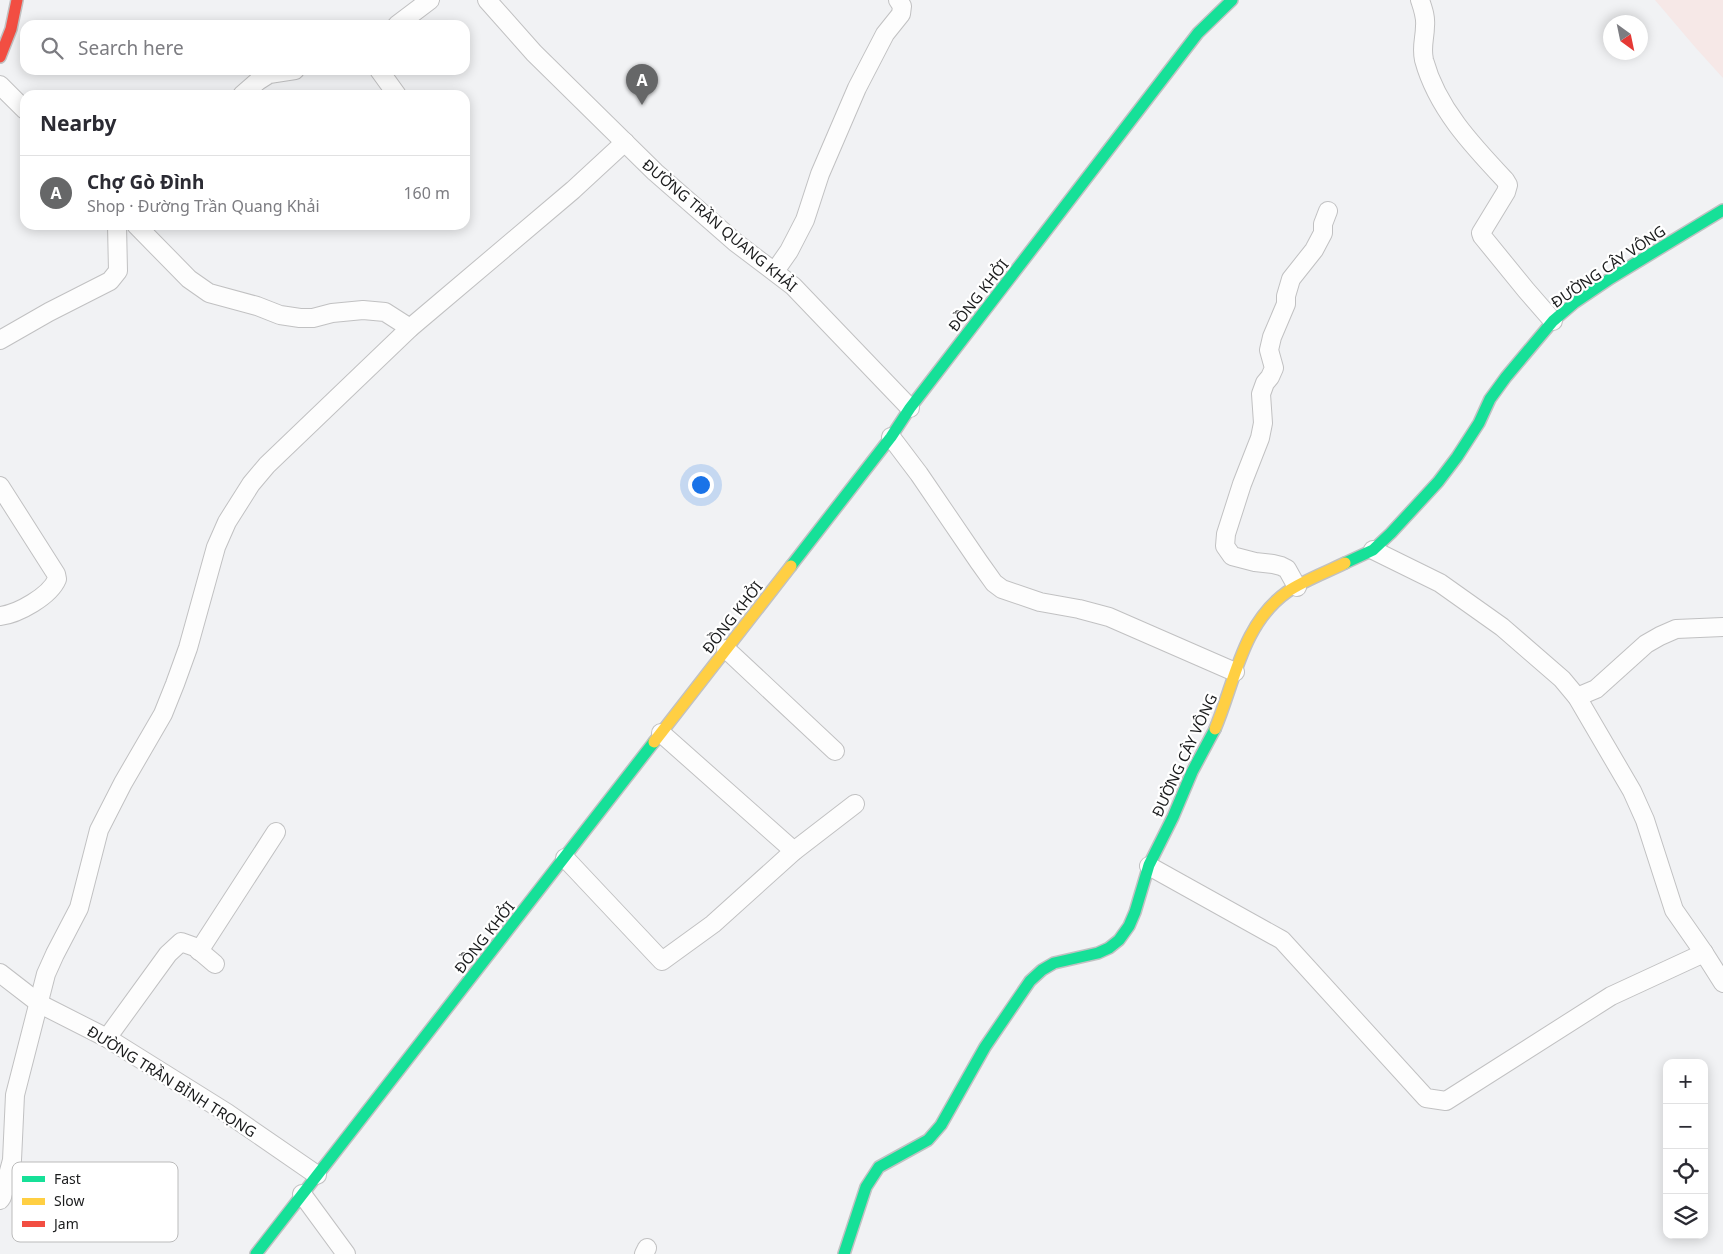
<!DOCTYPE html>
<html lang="en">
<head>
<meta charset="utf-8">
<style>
  body { margin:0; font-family:"Noto Sans",sans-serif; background:#f7f7f7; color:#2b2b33 }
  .controls { position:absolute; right:15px; bottom:15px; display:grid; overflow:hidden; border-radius:10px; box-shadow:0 2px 12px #0003 }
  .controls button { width:45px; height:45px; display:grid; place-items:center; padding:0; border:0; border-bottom:1px solid #e1e1e2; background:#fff; color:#2b2b33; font:25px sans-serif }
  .compass { position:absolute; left:1603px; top:15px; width:45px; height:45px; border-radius:50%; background:#fff; box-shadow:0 2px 12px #0003; rotate:147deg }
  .you { position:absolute; left:700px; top:484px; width:18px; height:18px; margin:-12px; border:4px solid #fff; border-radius:50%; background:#1a73e8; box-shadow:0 0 0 8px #1a73e833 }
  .badge { display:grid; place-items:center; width:32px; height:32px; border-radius:50%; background:#666768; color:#fff; font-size:16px; font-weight:700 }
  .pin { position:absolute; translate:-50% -41px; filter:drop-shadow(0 1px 2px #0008) }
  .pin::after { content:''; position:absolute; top:26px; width:18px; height:15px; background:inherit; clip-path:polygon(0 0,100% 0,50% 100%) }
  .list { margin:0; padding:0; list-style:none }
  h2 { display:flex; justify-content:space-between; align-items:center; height:65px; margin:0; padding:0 20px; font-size:21px }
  h2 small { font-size:16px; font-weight:400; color:#7c7c81 }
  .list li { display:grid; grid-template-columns:32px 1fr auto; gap:15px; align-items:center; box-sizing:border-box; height:75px; padding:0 20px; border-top:1px solid #e1e1e2 }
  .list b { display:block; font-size:19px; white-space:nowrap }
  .list p { margin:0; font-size:16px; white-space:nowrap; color:#7c7c81 }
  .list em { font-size:16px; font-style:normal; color:#7c7c81 }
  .icon { flex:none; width:28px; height:28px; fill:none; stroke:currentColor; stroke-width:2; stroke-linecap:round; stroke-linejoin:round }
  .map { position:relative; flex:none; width:1723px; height:1254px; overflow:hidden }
  .search { position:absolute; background:#fff; box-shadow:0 2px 12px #0003; left:20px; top:20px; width:450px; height:55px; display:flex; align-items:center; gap:12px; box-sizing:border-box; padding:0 18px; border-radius:15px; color:#7c7c81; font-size:19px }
  .panel { position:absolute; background:#fff; box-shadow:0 2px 12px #0003; left:20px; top:90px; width:450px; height:140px; border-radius:15px }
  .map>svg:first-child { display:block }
  .education { fill:#f6e8e7 }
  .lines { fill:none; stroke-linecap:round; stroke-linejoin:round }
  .street-casing { stroke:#c1c1c2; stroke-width:20 }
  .fast-casing { stroke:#c1c1c2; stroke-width:14 }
  .slow-casing { stroke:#c1c1c2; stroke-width:14 }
  .jam-casing { stroke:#c1c1c2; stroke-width:14 }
  .street { stroke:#fdfdfd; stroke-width:18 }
  .fast { stroke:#16e098; stroke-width:11 }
  .slow { stroke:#ffcf43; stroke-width:11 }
  .jam { stroke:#f24e42; stroke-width:11 }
  .labels { text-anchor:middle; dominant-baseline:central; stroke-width:4.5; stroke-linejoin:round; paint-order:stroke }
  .street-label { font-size:15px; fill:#1b1c1d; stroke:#fff }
  .key { fill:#fff; stroke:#bbb; stroke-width:1 }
  .key-label { font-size:14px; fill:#1b1c1d }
</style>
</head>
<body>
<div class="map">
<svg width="1723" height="1254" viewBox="0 0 1723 1254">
  <rect width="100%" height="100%" fill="#f1f2f4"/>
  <polygon class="education" points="1655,0 1723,0 1723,78 1695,47"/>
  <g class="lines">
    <defs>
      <g id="street">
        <polyline points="487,0 534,53 655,172 735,242 793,286 910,408"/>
        <path d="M1420,0C1423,9 1426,17 1425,26C1425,39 1421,46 1424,60C1437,108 1472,145 1505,180L1508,185L1506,192L1481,233L1482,236L1526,290L1553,321"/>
        <polyline points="397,25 430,0"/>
        <polyline points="379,70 397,95"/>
        <polyline points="0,85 25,110"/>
        <polyline points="242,95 258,81 269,74 295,70"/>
        <polyline points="136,225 189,279 209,293 257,306 280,315 300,318 313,318 332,313 363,310 385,312 410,328"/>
        <polyline points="775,271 789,251 805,220 820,174 857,88 885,34 901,14 902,6 898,0"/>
        <polyline points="0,340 49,312 110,281 118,271 117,225"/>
        <polyline points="891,437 919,474 979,562 994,583 1002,589 1040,602 1079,609 1109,617 1235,672"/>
        <path d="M0,486L56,574L57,579C50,596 18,614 0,616"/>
        <polyline points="1373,550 1440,583 1502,627 1562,679 1577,697 1632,791 1645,820 1674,910 1704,953 1723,983"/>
        <polyline points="1297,587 1287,569 1281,566 1273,564 1255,562 1232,556 1225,546 1226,534 1242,484 1260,438 1263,423 1261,394 1265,383 1270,377 1274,368 1269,350 1272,337 1286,304 1286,296 1291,279 1314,250 1323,233 1323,224 1328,211"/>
        <polyline points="726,649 835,751"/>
        <polyline points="1577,697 1596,689 1646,644 1660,636 1676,629 1723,627"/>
        <polyline points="661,733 794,851"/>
        <polyline points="565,858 662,961 713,924 794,851 855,804"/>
        <polyline points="1149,866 1282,940 1426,1098 1446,1101 1611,996 1704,953"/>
        <polyline points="199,951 276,832"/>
        <polyline points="0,973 40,1004 107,1038 227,1113 317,1175"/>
        <polyline points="107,1038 168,954 181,942 195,947 215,964"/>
        <polyline points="302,1194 346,1254"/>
        <polyline points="0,1200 2,1197 12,1160 15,1095 46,974 55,954 79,908 99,830 123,783 163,714 175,684 188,648 216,547 227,522 251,484 267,465 410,328 573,190 625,142"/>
        <polyline points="644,1254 647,1248"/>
      </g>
      <g id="fast">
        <polyline points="1345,563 1373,550 1391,533 1438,482 1457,457 1479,423 1490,399 1506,377 1553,321 1574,303 1611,278 1723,210"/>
        <polyline points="791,566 891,437 910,408 1198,33 1232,0"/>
        <polyline points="256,1254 654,742"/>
        <polyline points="844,1254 866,1187 879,1167 928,1140 941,1125 985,1047 1030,981 1042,970 1054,963 1098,953 1109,948 1119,940 1129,926 1135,912 1149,865 1173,817 1192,772 1215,729"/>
      </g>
      <g id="slow">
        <path d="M1215,729C1235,682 1242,624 1287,592C1303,581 1327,572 1345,563"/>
        <polyline points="654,742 791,566"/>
      </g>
      <polyline id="jam" points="0,57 11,29 17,0"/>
    </defs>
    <use href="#street" class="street-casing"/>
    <use href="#fast" class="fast-casing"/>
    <use href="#slow" class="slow-casing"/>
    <use href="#jam" class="jam-casing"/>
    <use href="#street" class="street"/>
    <use href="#fast" class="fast"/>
    <use href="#slow" class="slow"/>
    <use href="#jam" class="jam"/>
  </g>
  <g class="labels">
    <g class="street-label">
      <text transform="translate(720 225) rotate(40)">ĐƯỜNG TRẦN QUANG KHẢI</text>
      <text transform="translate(1608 266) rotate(-34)">ĐƯỜNG CÂY VÔNG</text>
      <text transform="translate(978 295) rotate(-52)">ĐỒNG KHỞI</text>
      <text transform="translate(732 617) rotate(-52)">ĐỒNG KHỞI</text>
      <text transform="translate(1184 755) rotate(-65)">ĐƯỜNG CÂY VÔNG</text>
      <text transform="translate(484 937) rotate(-52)">ĐỒNG KHỞI</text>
      <text transform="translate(172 1081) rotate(32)">ĐƯỜNG TRẦN BÌNH TRỌNG</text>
    </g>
  </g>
  <rect x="12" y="1162" width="166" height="80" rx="8" class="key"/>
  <rect x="22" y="1176" width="23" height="6" fill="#16e098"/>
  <rect x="22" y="1198" width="23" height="7" fill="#ffcf43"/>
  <rect x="22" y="1221" width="23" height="6" fill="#f24e42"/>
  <g class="key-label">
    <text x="54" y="1184">Fast</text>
    <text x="54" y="1206">Slow</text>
    <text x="54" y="1229">Jam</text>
  </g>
</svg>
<div class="controls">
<button>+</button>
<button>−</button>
<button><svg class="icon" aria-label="locate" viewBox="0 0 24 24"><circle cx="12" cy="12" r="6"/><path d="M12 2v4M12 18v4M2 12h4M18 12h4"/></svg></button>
<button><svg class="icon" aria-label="layers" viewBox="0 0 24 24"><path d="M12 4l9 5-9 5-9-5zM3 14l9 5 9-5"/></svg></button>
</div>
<svg class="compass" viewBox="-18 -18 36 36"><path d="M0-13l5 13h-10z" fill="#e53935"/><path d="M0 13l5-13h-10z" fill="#7c7c81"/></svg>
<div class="you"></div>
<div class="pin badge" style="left:642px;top:105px">A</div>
<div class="search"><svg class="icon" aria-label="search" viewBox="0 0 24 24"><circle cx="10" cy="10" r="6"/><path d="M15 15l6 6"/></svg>Search here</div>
<section class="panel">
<h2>Nearby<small></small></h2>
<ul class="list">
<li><span class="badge">A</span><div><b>Chợ Gò Đình</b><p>Shop · Đường Trần Quang Khải</p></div><em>160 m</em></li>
</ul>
</section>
</div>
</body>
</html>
